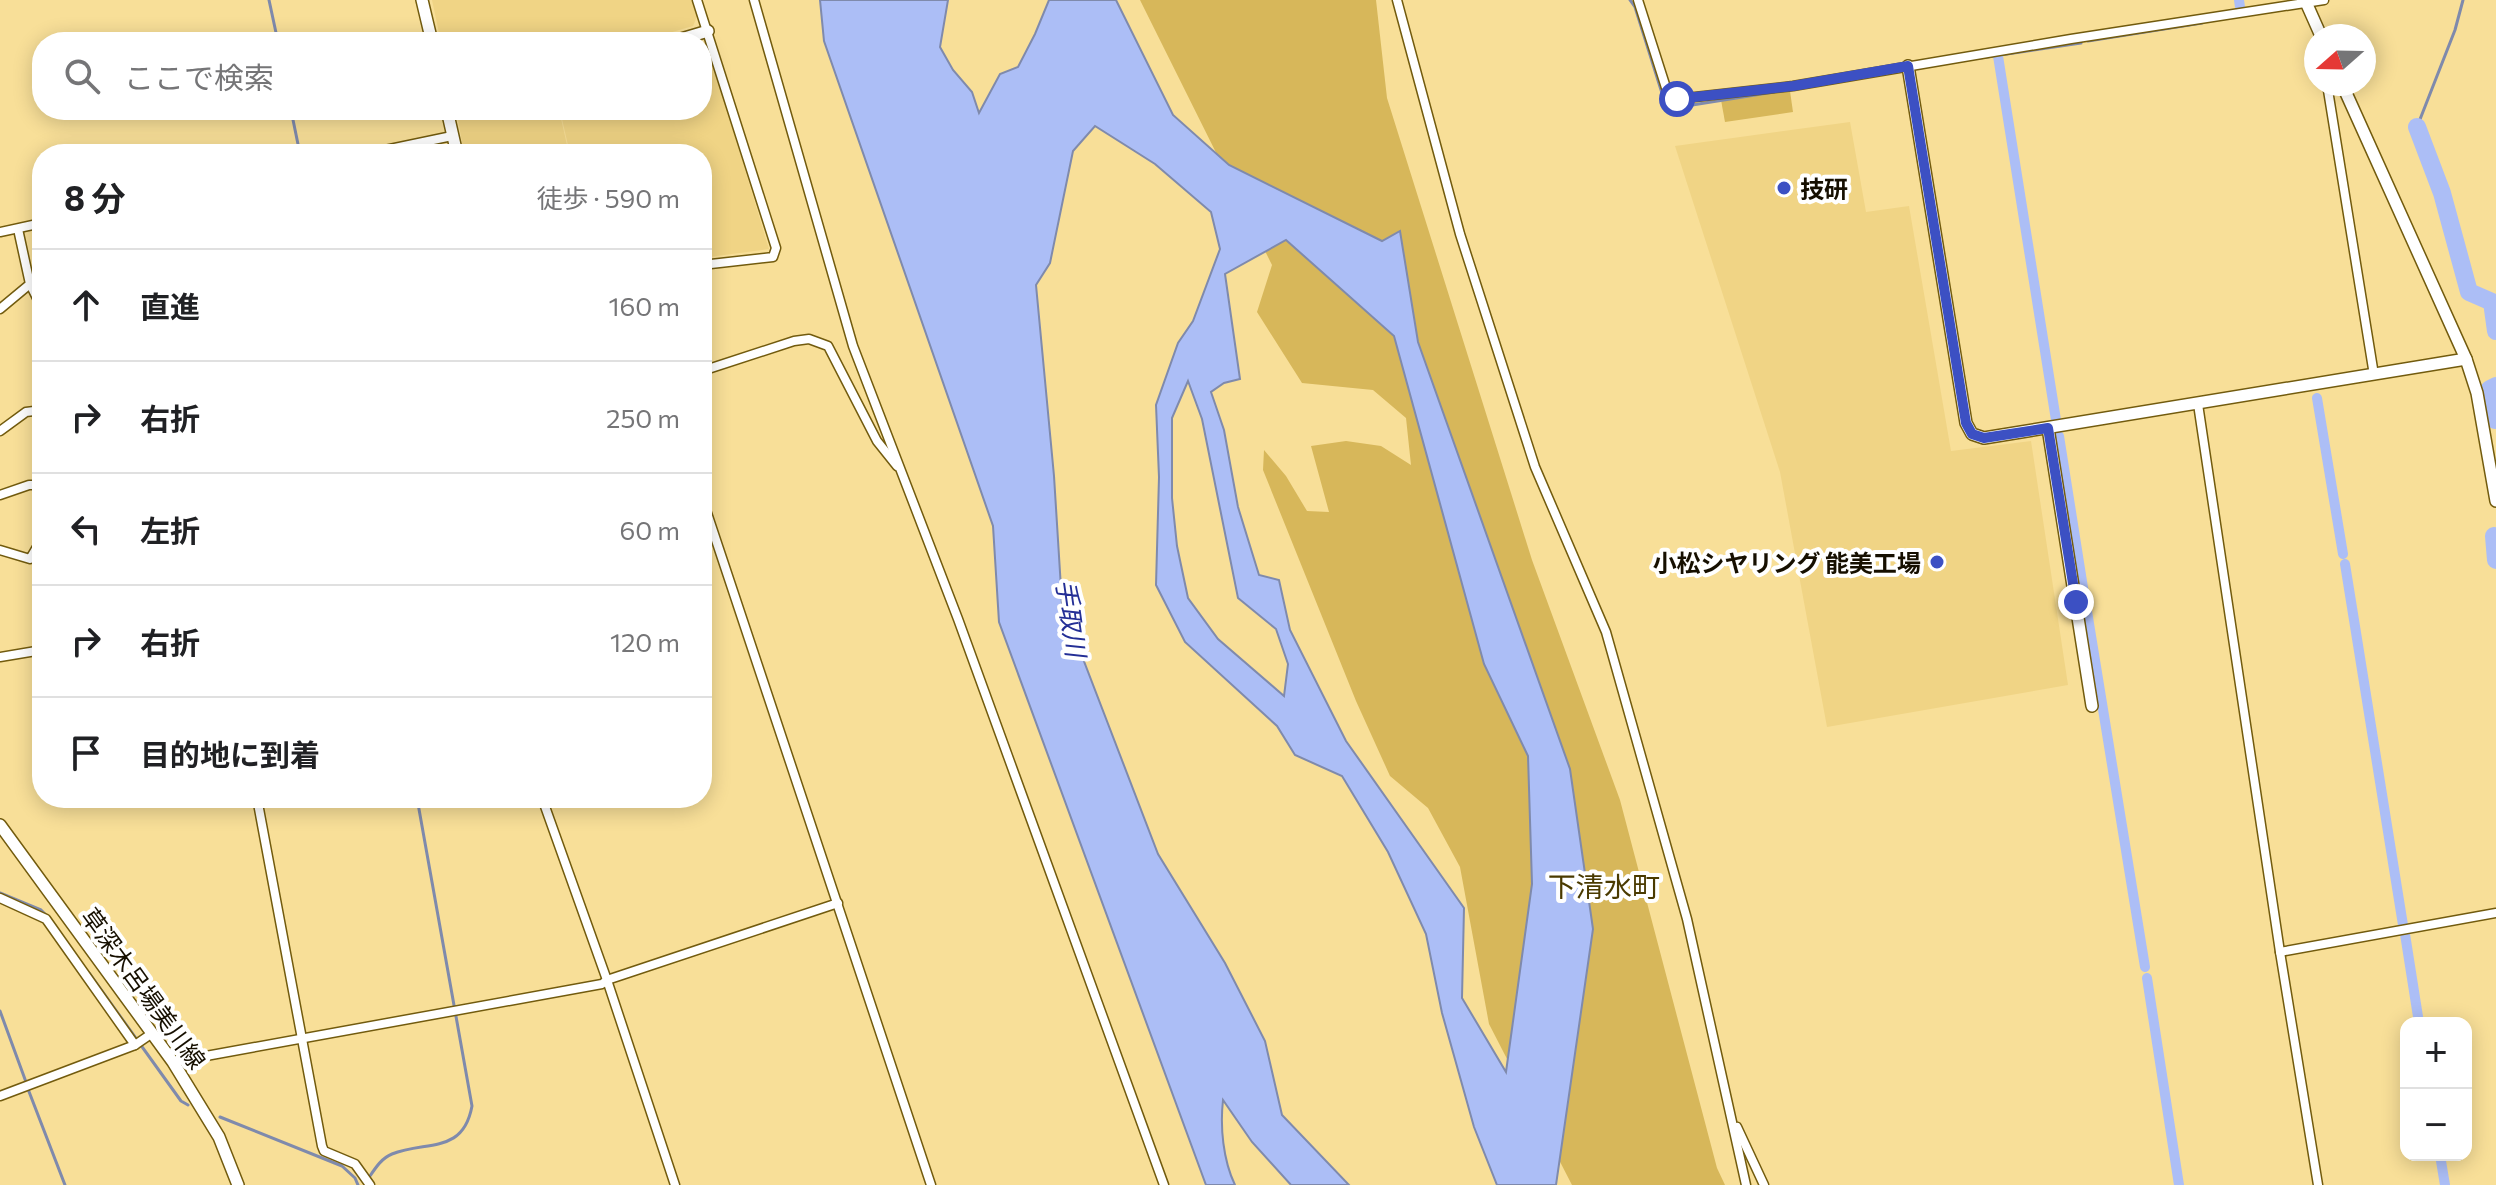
<!DOCTYPE html>
<html lang="ja">
<head>
<meta charset="utf-8">
<style>
  body { margin:0; font-family:Commissioner,"Noto Sans JP",sans-serif; background:#f2f2f2; color:#202124 }
  .controls { position:absolute; right:24px; bottom:24px; display:grid; overflow:hidden; border-radius:16px; box-shadow:0 4px 20px #0003 }
  .controls button { width:72px; height:72px; display:grid; place-items:center; padding:0; border:0; border-bottom:2px solid #e0e0e0; background:#fff; color:#202124; font:40px sans-serif }
  .compass { position:absolute; left:2304px; top:24px; width:72px; height:72px; border-radius:50%; background:#fff; box-shadow:0 4px 20px #0003; rotate:250deg }
  .stop { position:absolute; width:24px; height:24px; margin:-18px; border:6px solid #3c50c3; border-radius:50%; background:#fff }
  .stop.end { background:#3c50c3; border-color:#fff; box-shadow:0 2px 8px #0008 }
  .list { margin:0; padding:0; list-style:none }
  h2 { display:flex; justify-content:space-between; align-items:center; height:104px; margin:0; padding:0 32px; font-size:34px }
  h2 small { font-size:26px; font-weight:400; color:#757577 }
  .list li { display:grid; grid-template-columns:52px 1fr auto; gap:24px; align-items:center; box-sizing:border-box; height:112px; padding:0 32px; border-top:2px solid #e0e0e0 }
  .list b { display:block; font-size:30px; white-space:nowrap }
  .list em { font-size:26px; font-style:normal; color:#757577 }
  .icon { flex:none; width:44px; height:44px; fill:none; stroke:currentColor; stroke-width:2; stroke-linecap:round; stroke-linejoin:round }
  .map { position:relative; flex:none; width:2496px; height:1185px; overflow:hidden }
  .search { position:absolute; background:#fff; box-shadow:0 4px 20px #0003; left:32px; top:32px; width:680px; height:88px; display:flex; align-items:center; gap:20px; box-sizing:border-box; padding:0 28px; border-radius:32px; color:#757577; font-size:30px }
  .panel { position:absolute; background:#fff; box-shadow:0 4px 20px #0003; left:32px; top:144px; width:680px; height:664px; border-radius:32px }
  .map>svg:first-child { display:block }
  .built { fill:#f0d485 }
  .green { fill:#d7b75a }
  .water { fill:#acbef6; stroke:#7f8aac; stroke-width:2; fill-rule:evenodd }
  .lines { fill:none; stroke-linecap:round; stroke-linejoin:round }
  .stream { stroke:#7f8aac; stroke-width:3 }
  .canal { stroke:#acbef6; stroke-width:10 }
  .river { stroke:#acbef6; stroke-width:18 }
  .street-casing { stroke:#725b0e; stroke-width:11 }
  .secondary-casing { stroke:#725b0e; stroke-width:14 }
  .street { stroke:#fff; stroke-width:8 }
  .secondary { stroke:#fff; stroke-width:11 }
  .route { stroke:#3c50c3; stroke-width:10 }
  .poi-dot { fill:#3c50c3; stroke:#fff; stroke-width:3 }
  .labels { text-anchor:middle; dominant-baseline:central; stroke-width:8; stroke-linejoin:round; paint-order:stroke }
  .poi-label { font-size:24px; font-weight:bold; fill:#160f00; stroke:#fff; text-anchor:start }
  .street-label { font-size:24px; fill:#160f00; stroke:#fff }
  .water-label { font-size:26px; font-style:italic; fill:#242f96; stroke:#fff }
  .quarter-label { font-size:28px; fill:#4a3a00; stroke:#fff }
</style>
</head>
<body>
<div class="map">
<svg width="2496" height="1185" viewBox="0 0 2496 1185">
  <rect width="100%" height="100%" fill="#f8df98"/>
  <g class="built">
    <polygon points="432,0 694,0 698,14 693,26 638,42 441,42"/>
    <polygon points="702,47 709,51 769,249 702,258 702,154 570,154 560,110 702,110"/>
    <polygon points="464,110 559,110 569,154 464,154 458,119"/>
    <polygon points="1850,122 1866,212 1909,206 1951,451 2031,441 2068,685 1827,727 1780,472 1675,146"/>
  </g>
  <g class="green">
    <polygon points="1140,0 1376,0 1387,98 1532,560 1620,800 1717,1168 1725,1185 1572,1185 1489,1024 1460,867 1428,808 1390,776 1356,701 1263,470 1264,450 1286,476 1307,511 1329,512 1311,446 1346,441 1381,446 1411,465 1406,418 1373,390 1302,383 1257,312 1272,265"/>
    <polygon points="1790,91 1793,112 1725,122 1721,100"/>
  </g>
  <path class="water" d="M820,0H948L940,47L953,70L972,92L979,113L1000,74L1018,67L1035,34L1049,0H1116L1173,115L1229,165L1382,241L1400,231L1418,342L1570,769L1593,929L1556,1185H1497L1474,1127L1442,1013L1426,934L1388,852L1342,776L1295,755L1277,726L1185,642L1156,585L1159,477L1156,405L1178,343L1193,321L1220,249L1211,212L1155,164L1095,126L1073,151L1050,263L1036,285L1054,476L1062,604L1158,854L1225,963L1265,1041L1282,1115L1349,1185H1291L1252,1142L1223,1100C1220,1127 1223,1160 1235,1185H1206L999,622L993,526L824,41ZM1286,240L1394,336L1484,664L1528,756L1532,884L1506,1072L1462,998L1464,908L1346,741L1290,630L1279,580L1259,575L1238,507L1224,430L1211,392L1224,383L1240,379L1225,274ZM1188,381L1202,419L1238,598L1276,629L1288,664L1284,696L1218,639L1188,598L1177,546L1172,498V418Z"/>
  <g class="lines">
    <g class="stream">
      <polyline points="269,0 278,42"/>
      <polyline points="1630,0 1635,7 1667,109 1774,92"/>
      <polyline points="2088,41 2202,23"/>
      <polyline points="1980,58 2081,43"/>
      <polyline points="291,110 300,154"/>
      <polyline points="2417,127 2455,30 2463,0"/>
      <polyline points="0,893 41,910 49,918"/>
      <polyline points="89,973 181,1101 188,1105"/>
      <polyline points="0,1011 26,1082"/>
      <polyline points="28,1089 65,1185"/>
      <polyline points="220,1117 342,1166 355,1178 358,1185"/>
      <path d="M370,1176C376,1167 382,1158 392,1154C426,1140 463,1155 472,1106L417,798"/>
    </g>
    <g class="canal">
      <polyline points="2239,0 2240,7"/>
      <polyline points="1998,56 2056,420"/>
      <polyline points="2317,398 2343,554"/>
      <polyline points="2059,436 2084,594"/>
      <polyline points="2345,564 2403,925"/>
      <polyline points="2086,605 2145,967"/>
      <polyline points="2405,934 2419,1023"/>
      <polyline points="2147,978 2179,1185"/>
      <polyline points="2440,1155 2445,1185"/>
    </g>
    <g class="river">
      <polyline points="2417,127 2442,193 2469,292 2492,302 2496,331"/>
      <polyline points="2495,420 2490,389 2496,386"/>
      <polyline points="2494,536 2496,560"/>
    </g>
    <defs>
      <g id="street">
        <polyline points="697,0 776,248 773,257 702,265"/>
        <polyline points="754,0 853,346 958,619 1164,1185"/>
        <polyline points="1397,0 1460,234 1535,467 1606,632 1687,919 1746,1185"/>
        <polyline points="1638,0 1668,94 1677,99 1793,86 2071,39 2324,0"/>
        <polyline points="2327,84 2374,375"/>
        <polyline points="366,154 452,136"/>
        <polyline points="0,232 42,223"/>
        <polyline points="30,284 42,308"/>
        <polyline points="0,309 30,284 18,229"/>
        <polyline points="702,371 794,341 809,339 828,346 877,441 897,466"/>
        <polyline points="2198,404 2280,952 2318,1185"/>
        <polyline points="0,431 26,412 42,410"/>
        <polyline points="0,495 29,485 42,485"/>
        <polyline points="702,498 931,1185"/>
        <polyline points="0,550 30,559 37,547 42,548"/>
        <polyline points="0,657 42,650"/>
        <polyline points="257,798 322,1146 324,1151 355,1164 370,1185"/>
        <polyline points="542,798 607,980 675,1185"/>
        <polyline points="0,898 46,919 135,1045"/>
        <polyline points="2280,952 2496,913"/>
        <polyline points="173,1062 602,984 607,980 838,903"/>
        <polyline points="0,1096 135,1045 151,1034"/>
        <polyline points="1737,1127 1764,1185"/>
      </g>
      <g id="secondary">
        <polyline points="422,0 432,42"/>
        <polyline points="2305,0 2321,36"/>
        <polyline points="671,42 708,31"/>
        <polyline points="1908,66 1966,423 1972,434 1984,438 2466,359"/>
        <polyline points="2342,84 2466,359 2477,393 2496,501"/>
        <polyline points="447,110 457,154"/>
        <polyline points="2048,428 2092,706"/>
        <polyline points="0,825 173,1062 219,1137 238,1185"/>
      </g>
    </defs>
    <use href="#street" class="street-casing"/>
    <use href="#secondary" class="secondary-casing"/>
    <use href="#street" class="street"/>
    <use href="#secondary" class="secondary"/>
  </g>
  <g class="lines">
    <polyline class="route" points="1677,99 1793,86 1908,66 1966,423 1972,434 1984,438 2048,428 2076,602"/>
  </g>
  <g class="poi-dot">
    <circle cx="1784" cy="188" r="8"/>
    <circle cx="1937" cy="562" r="8"/>
  </g>
  <g class="labels">
    <g class="poi-label">
      <text x="1800" y="188">技研</text>
      <text x="1921" y="562" text-anchor="end">小松シヤリング 能美工場</text>
    </g>
    <g class="street-label">
      <text transform="translate(144 988) rotate(54)">草深木呂場美川線</text>
    </g>
    <g class="water-label">
      <text transform="translate(1072 618) rotate(82)">手取川</text>
    </g>
    <g class="quarter-label">
      <text x="1604" y="886">下清水町</text>
    </g>
  </g>
</svg>
<div class="controls">
<button>+</button>
<button>−</button>
</div>
<svg class="compass" viewBox="-18 -18 36 36"><path d="M0-13l5 13h-10z" fill="#e53935"/><path d="M0 13l5-13h-10z" fill="#757577"/></svg>
<div class="stop" style="left:1677px;top:99px"></div>
<div class="stop end" style="left:2076px;top:602px"></div>
<div class="search"><svg class="icon" aria-label="search" viewBox="0 0 24 24"><circle cx="10" cy="10" r="6"/><path d="M15 15l6 6"/></svg>ここで検索</div>
<section class="panel">
<h2>8 分<small>徒歩 · 590 m</small></h2>
<ul class="list">
<li><svg class="icon" aria-label="ahead" viewBox="0 0 24 24"><path d="M12 20V5M6 11l6-6 6 6"/></svg><div><b>直進</b></div><em>160 m</em></li>
<li><svg class="icon" aria-label="right" viewBox="0 0 24 24"><path d="M7 20v-9h11M14 6l5 5-5 5"/></svg><div><b>右折</b></div><em>250 m</em></li>
<li><svg class="icon" aria-label="left" viewBox="0 0 24 24"><path d="M17 20v-9H6M10 6l-5 5 5 5"/></svg><div><b>左折</b></div><em>60 m</em></li>
<li><svg class="icon" aria-label="right" viewBox="0 0 24 24"><path d="M7 20v-9h11M14 6l5 5-5 5"/></svg><div><b>右折</b></div><em>120 m</em></li>
<li><svg class="icon" aria-label="arrive" viewBox="0 0 24 24"><path d="M6 21V4h12l-3 4 3 4H6"/></svg><div><b>目的地に到着</b></div></li>
</ul>
</section>
</div>
</body>
</html>
